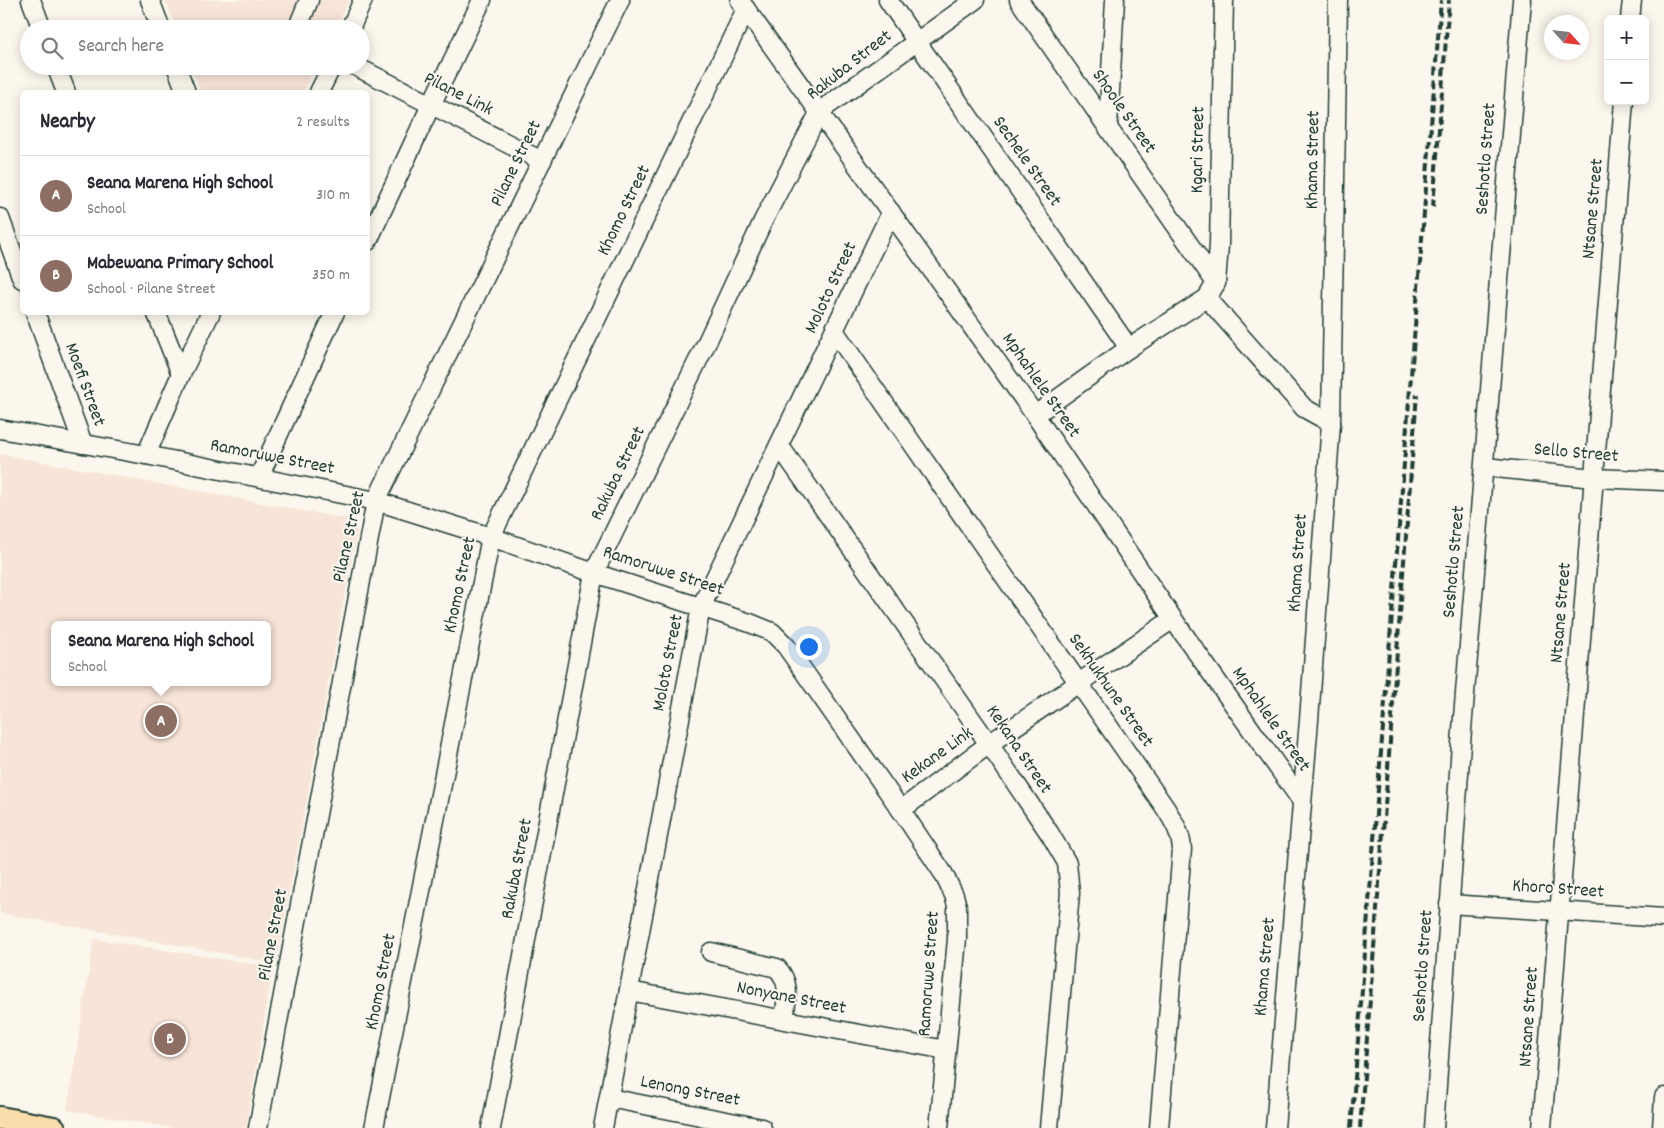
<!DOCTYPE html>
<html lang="en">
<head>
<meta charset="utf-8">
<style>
  body { margin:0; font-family:Dekko,sans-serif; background:#f2f2f3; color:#2b2b33 }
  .controls { position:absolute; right:15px; top:15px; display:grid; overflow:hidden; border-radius:8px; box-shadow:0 2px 12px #0003 }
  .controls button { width:45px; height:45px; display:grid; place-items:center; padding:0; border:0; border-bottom:1px solid #e1e1e2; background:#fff; color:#2b2b33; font:25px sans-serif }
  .compass { position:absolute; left:1544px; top:15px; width:45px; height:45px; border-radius:50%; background:#fff; box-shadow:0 2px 12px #0003; rotate:117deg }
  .you { position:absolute; left:808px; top:646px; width:18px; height:18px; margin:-12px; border:4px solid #fff; border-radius:50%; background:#1a73e8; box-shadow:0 0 0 8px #1a73e833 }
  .badge { display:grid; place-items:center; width:32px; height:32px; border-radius:50%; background:#c8321e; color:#fff; font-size:16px; font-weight:700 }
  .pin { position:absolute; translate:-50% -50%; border:2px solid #fff; box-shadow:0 1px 5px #0006 }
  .popup { position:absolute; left:51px; top:621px; width:220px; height:65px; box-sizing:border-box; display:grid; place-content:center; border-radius:8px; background:#fff; filter:drop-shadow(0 1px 4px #0005); font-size:16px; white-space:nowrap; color:#7c7c81 }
  .popup b { font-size:19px; color:#2b2b33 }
  .popup::after { content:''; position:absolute; left:50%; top:100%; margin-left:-10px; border:10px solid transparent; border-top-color:#fff }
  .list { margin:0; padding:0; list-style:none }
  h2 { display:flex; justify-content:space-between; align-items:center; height:65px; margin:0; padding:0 20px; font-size:21px }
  h2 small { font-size:16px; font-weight:400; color:#7c7c81 }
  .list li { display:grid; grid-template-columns:32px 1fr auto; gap:15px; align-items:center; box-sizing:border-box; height:80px; padding:0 20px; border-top:1px solid #e1e1e2 }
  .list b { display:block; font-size:19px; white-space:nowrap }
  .list p { margin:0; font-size:16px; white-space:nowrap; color:#7c7c81 }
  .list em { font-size:16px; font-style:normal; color:#7c7c81 }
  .icon { flex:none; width:28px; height:28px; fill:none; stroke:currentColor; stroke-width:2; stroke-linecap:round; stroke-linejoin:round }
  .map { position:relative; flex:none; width:1664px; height:1128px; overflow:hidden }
  .search { position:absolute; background:#fff; box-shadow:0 2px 12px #0003; left:20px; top:20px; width:350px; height:55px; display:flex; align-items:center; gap:12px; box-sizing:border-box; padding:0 18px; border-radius:28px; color:#7c7c81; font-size:19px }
  .panel { position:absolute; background:#fff; box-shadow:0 2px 12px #0003; left:20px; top:90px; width:350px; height:225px; border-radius:8px }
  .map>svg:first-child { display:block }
  .built { fill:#f8e4d8; fill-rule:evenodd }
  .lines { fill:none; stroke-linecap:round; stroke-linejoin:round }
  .minor-casing { stroke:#1f3d34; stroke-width:21 }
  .major-casing { stroke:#1f3d34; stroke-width:26 }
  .minor { stroke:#fbf7ec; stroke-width:18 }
  .major { stroke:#fbddab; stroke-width:22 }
  .rail { stroke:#1f3d34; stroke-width:4; stroke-dasharray:8 4; stroke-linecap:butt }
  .labels { text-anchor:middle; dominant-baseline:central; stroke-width:4; stroke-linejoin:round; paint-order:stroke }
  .street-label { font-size:19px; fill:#1f3d34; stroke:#fbf7ec }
</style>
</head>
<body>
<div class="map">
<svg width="1664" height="1128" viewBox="0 0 1664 1128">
  <rect width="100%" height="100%" fill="#fbf7ec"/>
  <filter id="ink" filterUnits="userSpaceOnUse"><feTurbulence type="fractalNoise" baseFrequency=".02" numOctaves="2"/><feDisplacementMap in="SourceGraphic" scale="10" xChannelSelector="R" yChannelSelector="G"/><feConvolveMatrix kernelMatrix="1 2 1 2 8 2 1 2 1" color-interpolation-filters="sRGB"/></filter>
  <g filter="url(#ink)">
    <g class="built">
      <polygon points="165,0 349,0 335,29 177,29"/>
      <polygon points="191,66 316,66 303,92 201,92"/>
      <path d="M0,454L347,519L357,530L276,963L0,913ZM55,625H267V682H55Z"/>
      <polygon points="94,939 273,967 246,1128 173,1128 67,1110"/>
    </g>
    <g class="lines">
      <defs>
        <g id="minor">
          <polyline points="31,0 42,29"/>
          <polyline points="150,0 161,29"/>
          <polyline points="888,0 1129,348"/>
          <polyline points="1019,0 1216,283"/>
          <polyline points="740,1 1035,415 1173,619 1301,800"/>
          <polyline points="1630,19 1632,0"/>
          <polyline points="297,29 309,0"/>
          <polyline points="350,29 363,0"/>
          <polyline points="56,66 66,92"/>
          <polyline points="176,66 186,92"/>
          <polyline points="355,66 542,161"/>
          <polyline points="319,92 332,66"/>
          <polyline points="1108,127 1115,0"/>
          <polyline points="0,218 22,279"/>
          <polyline points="368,241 431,105 482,0"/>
          <polyline points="1207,298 1304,408 1331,423"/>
          <polyline points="35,312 83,444"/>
          <polyline points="156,312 181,374"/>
          <path d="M835,332L1166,809C1174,822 1181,833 1182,849L1159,1128"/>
          <polyline points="1035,415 1129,348 1207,298 1216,283 1219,245 1224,0"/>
          <polyline points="0,429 146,455 376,501 491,537 594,573 750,623 772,632 786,646 901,810 943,873 954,895 957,906 957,939 939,1128"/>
          <polyline points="779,445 989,744 1050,834 1067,863 1070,893 1049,1128"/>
          <polyline points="146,455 181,374 211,312"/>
          <polyline points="1485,467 1594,478 1664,481"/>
          <polyline points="259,477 335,312"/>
          <polyline points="901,810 989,744 1173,619"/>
          <polyline points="1449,904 1664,918"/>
          <path d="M711,952L777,968C792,984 786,1000 784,1020"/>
          <polyline points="629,991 946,1050"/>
          <polyline points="609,1098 762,1128"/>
          <polyline points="258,1128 376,501 620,0"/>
          <polyline points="374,1128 491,537 746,9"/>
          <polyline points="491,1128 594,573 707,342 763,221 820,111 975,0"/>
          <polyline points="603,1128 701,607 891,212"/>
          <polyline points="1275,1128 1309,720 1331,423 1338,0"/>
          <polyline points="1434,1128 1462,730 1522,0"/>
          <polyline points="1542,1128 1624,101"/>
          <polyline points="1662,1128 1664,1097"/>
        </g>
        <polyline id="major" points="0,1118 54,1128"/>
      </defs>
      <use href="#minor" class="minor-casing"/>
      <use href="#major" class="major-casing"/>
      <use href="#minor" class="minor"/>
      <use href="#major" class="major"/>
      <g class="rail">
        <polyline points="1433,207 1449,0"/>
        <polyline points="1351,1128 1441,0"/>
        <polyline points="1360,1128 1417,394"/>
      </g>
    </g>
  </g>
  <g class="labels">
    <g class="street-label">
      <text transform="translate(850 66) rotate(-38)">Rakuba Street</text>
      <text transform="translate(458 95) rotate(27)">Pilane Link</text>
      <text transform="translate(1123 112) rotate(55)">Shoole Street</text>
      <text transform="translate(1199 150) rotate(-89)">Kgari Street</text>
      <text transform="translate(1487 159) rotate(-86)">Seshotlo Street</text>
      <text transform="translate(1314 160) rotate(-89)">Khama Street</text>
      <text transform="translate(1026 162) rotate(55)">Sechele Street</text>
      <text transform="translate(517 164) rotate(-64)">Pilane Street</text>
      <text transform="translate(1594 209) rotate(-85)">Ntsane Street</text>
      <text transform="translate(625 211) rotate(-64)">Khomo Street</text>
      <text transform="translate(832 288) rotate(-65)">Moloto Street</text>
      <text transform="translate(84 385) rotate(70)">Moefi Street</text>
      <text transform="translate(1040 386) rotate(55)">Mphahlele Street</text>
      <text transform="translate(1576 454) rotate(5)">Sello Street</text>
      <text transform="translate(272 458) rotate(11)">Ramoruwe Street</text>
      <text transform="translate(619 474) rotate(-64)">Rakuba Street</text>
      <text transform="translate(350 537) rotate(-77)">Pilane Street</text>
      <text transform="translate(1455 562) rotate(-85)">Seshotlo Street</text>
      <text transform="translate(1299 563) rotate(-86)">Khama Street</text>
      <text transform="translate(663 572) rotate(18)">Ramoruwe Street</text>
      <text transform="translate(461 585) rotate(-78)">Khomo Street</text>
      <text transform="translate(1562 613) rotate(-85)">Ntsane Street</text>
      <text transform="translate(669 663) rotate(-79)">Moloto Street</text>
      <text transform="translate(1110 691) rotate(55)">Sekhukhune Street</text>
      <text transform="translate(1270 720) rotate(55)">Mphahlele Street</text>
      <text transform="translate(1018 750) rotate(56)">Kekana Street</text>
      <text transform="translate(938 756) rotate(-36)">Kekane Link</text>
      <text transform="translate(518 869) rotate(-79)">Rakuba Street</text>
      <text transform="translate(1558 890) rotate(4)">Khoro Street</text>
      <text transform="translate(274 935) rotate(-79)">Pilane Street</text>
      <text transform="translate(1424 966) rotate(-86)">Seshotlo Street</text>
      <text transform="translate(1266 967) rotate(-85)">Khama Street</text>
      <text transform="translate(930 974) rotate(-86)">Ramoruwe Street</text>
      <text transform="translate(382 982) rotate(-79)">Khomo Street</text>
      <text transform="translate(791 999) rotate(11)">Nonyane Street</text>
      <text transform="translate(1530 1017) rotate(-86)">Ntsane Street</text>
      <text transform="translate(690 1092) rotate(11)">Lenong Street</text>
    </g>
  </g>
</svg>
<div class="controls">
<button>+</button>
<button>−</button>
</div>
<svg class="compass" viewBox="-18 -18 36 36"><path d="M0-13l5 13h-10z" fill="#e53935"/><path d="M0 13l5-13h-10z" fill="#7c7c81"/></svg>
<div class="you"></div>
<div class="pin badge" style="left:161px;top:721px;background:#8d6e63">A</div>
<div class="popup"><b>Seana Marena High School</b>School</div>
<div class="pin badge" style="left:170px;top:1039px;background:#8d6e63">B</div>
<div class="search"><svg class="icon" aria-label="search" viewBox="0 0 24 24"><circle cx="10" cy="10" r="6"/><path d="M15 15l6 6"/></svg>Search here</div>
<section class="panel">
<h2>Nearby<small>2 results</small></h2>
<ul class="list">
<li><span class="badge" style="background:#8d6e63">A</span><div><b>Seana Marena High School</b><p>School</p></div><em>310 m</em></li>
<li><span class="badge" style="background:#8d6e63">B</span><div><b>Mabewana Primary School</b><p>School · Pilane Street</p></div><em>350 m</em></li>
</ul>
</section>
</div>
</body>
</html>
